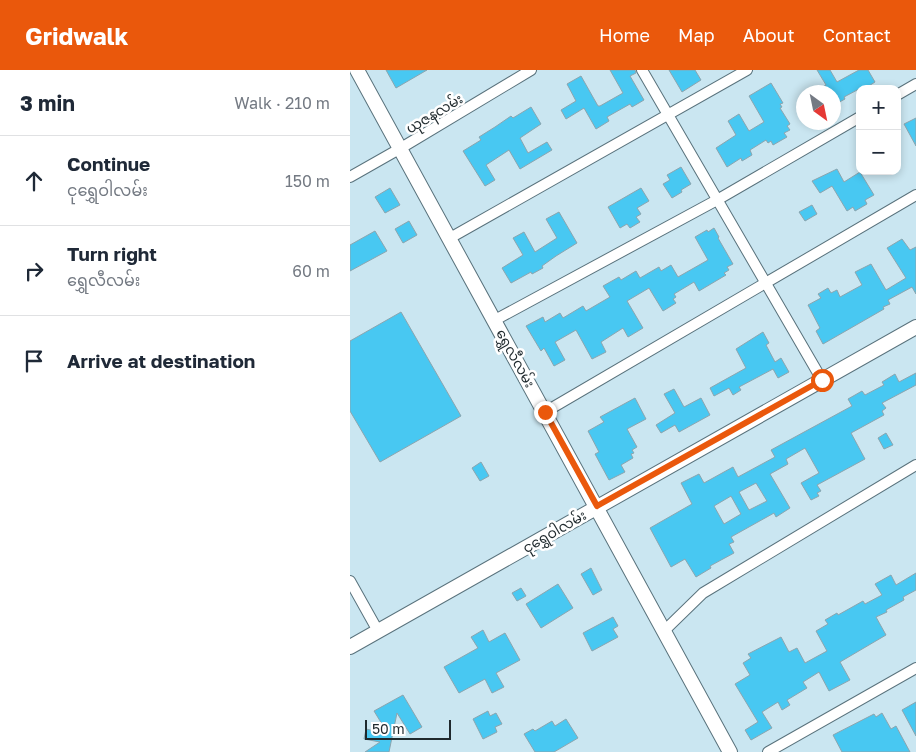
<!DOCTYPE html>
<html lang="en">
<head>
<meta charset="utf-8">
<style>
  body { margin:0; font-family:"Golos Text","Noto Sans Myanmar",sans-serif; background:#f2f2f3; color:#1f2937 }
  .controls { position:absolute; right:15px; top:15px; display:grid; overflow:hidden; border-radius:10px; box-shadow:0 2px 8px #0003 }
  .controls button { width:45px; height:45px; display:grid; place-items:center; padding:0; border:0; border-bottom:1px solid #e0e1e3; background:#fff; color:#1f2937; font:25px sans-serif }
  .compass { position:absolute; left:446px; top:15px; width:45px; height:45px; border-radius:50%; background:#fff; box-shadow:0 2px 8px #0003; rotate:147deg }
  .scale { position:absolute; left:15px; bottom:12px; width:86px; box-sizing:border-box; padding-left:5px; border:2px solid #1f292d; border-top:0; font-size:14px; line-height:18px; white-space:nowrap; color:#1f292d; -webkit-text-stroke:4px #fff; paint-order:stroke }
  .stop { position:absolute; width:15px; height:15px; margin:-11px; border:4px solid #ea580c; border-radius:50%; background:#fff }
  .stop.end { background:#ea580c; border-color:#fff; box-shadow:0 1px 5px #0008 }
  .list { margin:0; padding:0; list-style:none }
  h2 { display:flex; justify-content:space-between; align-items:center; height:65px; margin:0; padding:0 20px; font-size:21px }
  h2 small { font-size:16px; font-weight:400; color:#747a83 }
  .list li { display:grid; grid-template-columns:32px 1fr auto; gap:15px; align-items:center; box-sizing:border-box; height:90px; padding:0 20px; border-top:1px solid #e0e1e3 }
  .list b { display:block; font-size:19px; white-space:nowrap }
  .list p { margin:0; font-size:16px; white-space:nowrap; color:#747a83 }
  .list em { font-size:16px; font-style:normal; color:#747a83 }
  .icon { flex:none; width:28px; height:28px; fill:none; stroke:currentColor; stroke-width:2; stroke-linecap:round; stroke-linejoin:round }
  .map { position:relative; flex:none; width:566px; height:682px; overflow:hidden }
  header { display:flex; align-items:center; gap:30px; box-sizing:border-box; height:70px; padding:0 25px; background:#ea580c; color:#fff }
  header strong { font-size:24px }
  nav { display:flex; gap:28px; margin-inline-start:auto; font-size:18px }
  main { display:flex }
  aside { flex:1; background:#fff }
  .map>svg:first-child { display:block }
  .building { fill:#48c8f2; stroke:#8ba5af; fill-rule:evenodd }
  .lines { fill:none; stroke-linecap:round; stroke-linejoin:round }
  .street-casing { stroke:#59727c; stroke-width:12 }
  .secondary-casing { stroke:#59727c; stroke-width:16 }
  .street { stroke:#fff; stroke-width:10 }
  .secondary { stroke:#fff; stroke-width:14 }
  .route { stroke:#ea580c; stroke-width:6 }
  .labels { text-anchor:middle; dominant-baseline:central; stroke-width:5; stroke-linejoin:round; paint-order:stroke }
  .street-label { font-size:14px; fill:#1f292d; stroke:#fff }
</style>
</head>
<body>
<header>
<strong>Gridwalk</strong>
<nav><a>Home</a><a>Map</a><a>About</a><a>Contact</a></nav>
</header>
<main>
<aside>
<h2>3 min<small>Walk · 210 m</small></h2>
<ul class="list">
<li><svg class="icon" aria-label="ahead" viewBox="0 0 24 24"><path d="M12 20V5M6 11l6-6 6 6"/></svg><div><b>Continue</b><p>ငုရွှေဝါလမ်း</p></div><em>150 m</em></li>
<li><svg class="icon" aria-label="right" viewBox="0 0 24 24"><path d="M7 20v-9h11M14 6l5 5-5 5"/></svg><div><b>Turn right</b><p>ရွှေလီလမ်း</p></div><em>60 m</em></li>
<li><svg class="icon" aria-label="arrive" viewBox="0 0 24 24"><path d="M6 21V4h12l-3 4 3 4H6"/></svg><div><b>Arrive at destination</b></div></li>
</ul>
</aside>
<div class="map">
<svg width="566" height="682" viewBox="0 0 566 682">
  <rect width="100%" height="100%" fill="#cae6f1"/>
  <g class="building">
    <polygon points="36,0 77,0 46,18"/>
    <polygon points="260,0 285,0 286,3 280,6 294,30 282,37 280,34 257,47 259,51 246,59 234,38 216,49 211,40 226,31 217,14 231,6 248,36 250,36 273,23"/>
    <polygon points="319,0 345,0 351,10 332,22"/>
    <polygon points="467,0 480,0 487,12 509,0 518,0 525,12 514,19 509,19 494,27 495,29 484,35 484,22 464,22 476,15"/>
    <polygon points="421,13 433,33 430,34 432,37 430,38 440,54 437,56 440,60 434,63 437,67 423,75 421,71 418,73 416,70 400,80 402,85 392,91 391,88 377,97 366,78 386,65 378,51 389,44 399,61 414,52 399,26"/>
    <polygon points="181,37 191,54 170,68 178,83 197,72 202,80 170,99 159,80 136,95 145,110 135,116 113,81 131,70 129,67 145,57 161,46 163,48"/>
    <polygon points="566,48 566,76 554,54"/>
    <polygon points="331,97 341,114 331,120 332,122 322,128 313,114 320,110 317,105"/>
    <polygon points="487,99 494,112 510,102 524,125 515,130 517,134 505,141 503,137 497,141 482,116 470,123 462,111"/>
    <polygon points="40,118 50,135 35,143 25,127"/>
    <polygon points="291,118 299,131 287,138 291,144 286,147 290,152 280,158 277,154 270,158 258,137"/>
    <polygon points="462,135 467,144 455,151 449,142"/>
    <polygon points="209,142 227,173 206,186 192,196 193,198 182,204 181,202 161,213 152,198 173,185 163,168 174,162 185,182 207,168 196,149"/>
    <polygon points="59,151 67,165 53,173 45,159"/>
    <polygon points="364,158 369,167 368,168 383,194 377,197 379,200 374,203 376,205 349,221 344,212 324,224 326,227 323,229 326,233 313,241 299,218 277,231 293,258 278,267 273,258 251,272 256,282 242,289 226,260 205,272 215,290 204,296 194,278 191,281 176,256 193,247 195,252 210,243 213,248 233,236 236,241 260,227 253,216 269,207 271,210 286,201 290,208 309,197 311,201 321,195 328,207 358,190 345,167 357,160 358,162"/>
    <polygon points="25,161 37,181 0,201 0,175"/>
    <polygon points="552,169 560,180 566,177 566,224 562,217 538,230 540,234 533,237 534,239 473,274 466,261 470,258 458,235 471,228 468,224 478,218 481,223 487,220 490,227 512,215 505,202 521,194 536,220 556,208 537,178"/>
    <polygon points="51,242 111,346 30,392 0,341 0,271"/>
    <polygon points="413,262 419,273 416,275 425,292 431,288 439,302 428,308 423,299 389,317 391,320 383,325 379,318 364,326 360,318 396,298 386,279"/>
    <path d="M566,303V315L532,333L536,338L532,341L534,345L501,363L515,389L467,415L471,421L467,423L469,426L461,430L451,413L469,403L455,378L436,389L438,394L420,404L440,438L426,447L424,443L381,467L384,472L379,474L384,483L360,496L361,498L346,507L335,489L321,497L300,458L342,434L331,413L349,404L354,413L383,397L388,407L425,387L421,380L502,336L498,329L512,321L515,325L534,315L532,312L545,304L549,312ZM406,413L417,431L399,440L389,422ZM381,426L391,444L374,454L364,436Z"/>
    <polygon points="324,319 334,337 351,328 360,345 329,362 325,355 311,363 306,355 325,343 314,324"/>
    <polygon points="285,328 296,349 277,359 287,377 282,380 284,383 281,384 283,388 271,395 275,402 259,410 245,384 249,382 238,361 254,352 250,347"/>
    <polygon points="536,363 543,375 534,379 528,368"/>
    <polygon points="131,392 139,406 130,411 122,398"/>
    <polygon points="241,498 252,520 243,525 231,504"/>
    <polygon points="566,503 566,520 553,527 554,530 536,540 537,542 526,547 536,565 490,592 500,610 479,621 469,602 453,612 457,618 437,630 440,635 432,640 428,632 412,642 422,658 401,670 395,660 408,652 385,614 400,605 393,593 401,588 398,584 431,567 439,582 447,578 455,593 477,581 466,561 478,554 475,550 487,543 488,545 513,531 515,534 532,525 525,514 541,505 546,515"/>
    <polygon points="208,514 223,538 191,558 176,534"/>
    <polygon points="171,518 176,526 167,531 162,523"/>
    <polygon points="263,547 268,556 263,559 268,567 242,581 233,563"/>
    <polygon points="133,560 139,572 155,563 170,590 146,603 154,617 142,623 135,609 109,623 94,597 128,578 121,567"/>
    <polygon points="53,625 72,657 60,664 47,643 39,682 15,682 30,672 14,669 16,659 38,664 24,641"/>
    <polygon points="566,632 566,666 552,640"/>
    <polygon points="138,641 140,646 146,643 152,654 145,657 147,662 133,669 123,649"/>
    <polygon points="532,643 541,659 546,656 560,682 492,682 483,665 524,644 526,647"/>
    <polygon points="216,649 228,668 204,682 185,682 174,664 183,659 185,661 202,651 205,656"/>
  </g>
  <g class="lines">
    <defs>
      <g id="street">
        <polyline points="292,0 472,310"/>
        <polyline points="547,25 566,14"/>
        <polyline points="0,107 51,78 181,0"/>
        <polyline points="100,168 397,0"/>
        <polyline points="145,250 367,130 510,47"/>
        <polyline points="195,342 566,125"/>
        <polyline points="0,511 28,561"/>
        <polyline points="314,561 353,523 566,395"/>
        <polyline points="418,682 566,598"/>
      </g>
      <g id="secondary">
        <polyline points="7,0 380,682"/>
        <polyline points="0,577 566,257"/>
      </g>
    </defs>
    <use href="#street" class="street-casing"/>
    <use href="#secondary" class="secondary-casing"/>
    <use href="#street" class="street"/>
    <use href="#secondary" class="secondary"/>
  </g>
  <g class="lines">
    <polyline class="route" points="195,342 247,436 472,310"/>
  </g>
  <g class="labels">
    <g class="street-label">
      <text transform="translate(84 43) rotate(-31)">ယုဇနလမ်း</text>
      <text transform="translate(166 288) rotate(61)">ရွှေလီလမ်း</text>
      <text transform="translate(204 461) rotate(-30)">ငုရွှေဝါလမ်း</text>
    </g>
  </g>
</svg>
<div class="controls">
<button>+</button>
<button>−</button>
</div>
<svg class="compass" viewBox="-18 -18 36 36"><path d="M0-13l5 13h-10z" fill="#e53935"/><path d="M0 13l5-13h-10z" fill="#747a83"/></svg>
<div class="scale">50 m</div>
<div class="stop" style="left:472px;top:310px"></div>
<div class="stop end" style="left:195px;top:342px"></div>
</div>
</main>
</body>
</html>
